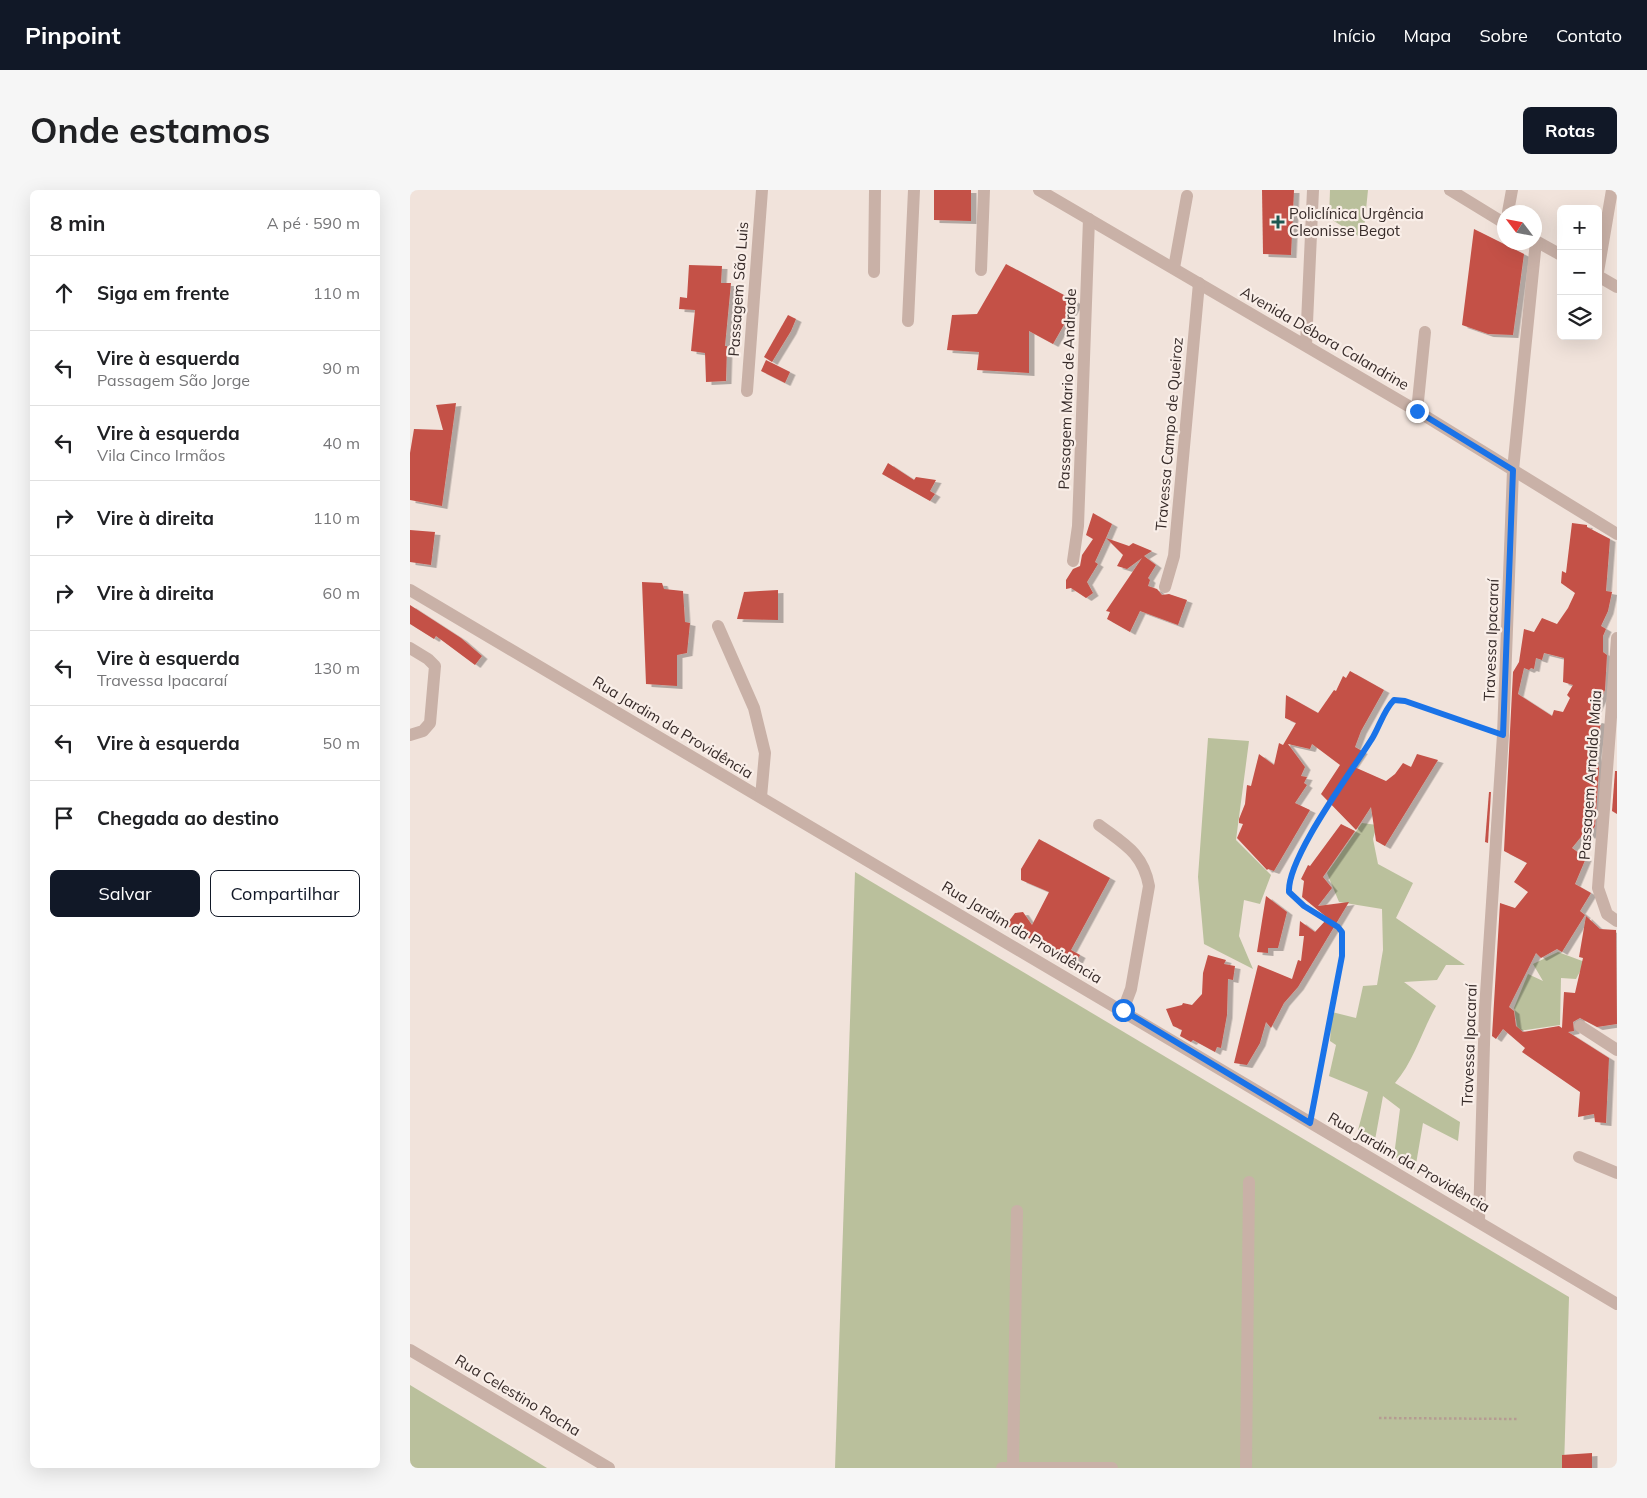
<!DOCTYPE html>
<html lang="pt">
<head>
<meta charset="utf-8">
<style>
  body { margin:0; font-family:Mulish,sans-serif; background:#f6f6f6; color:#202124 }
  .controls { position:absolute; right:15px; top:15px; display:grid; overflow:hidden; border-radius:8px; box-shadow:0 5px 20px #0002 }
  .controls button { width:45px; height:45px; display:grid; place-items:center; padding:0; border:0; border-bottom:1px solid #e0e0e0; background:#fff; color:#202124; font:25px sans-serif }
  .compass { position:absolute; left:1087px; top:15px; width:45px; height:45px; border-radius:50%; background:#fff; box-shadow:0 5px 20px #0002; rotate:302deg }
  .stop { position:absolute; width:15px; height:15px; margin:-11px; border:4px solid #1a73e8; border-radius:50%; background:#fff }
  .stop.end { background:#1a73e8; border-color:#fff; box-shadow:0 1px 5px #0008 }
  .list { margin:0; padding:0; list-style:none }
  h2 { display:flex; justify-content:space-between; align-items:center; height:65px; margin:0; padding:0 20px; font-size:21px }
  h2 small { font-size:16px; font-weight:400; color:#757577 }
  .list li { display:grid; grid-template-columns:32px 1fr auto; gap:15px; align-items:center; box-sizing:border-box; height:75px; padding:0 20px; border-top:1px solid #e0e0e0 }
  .list b { display:block; font-size:19px; white-space:nowrap }
  .list p { margin:0; font-size:16px; white-space:nowrap; color:#757577 }
  .list em { font-size:16px; font-style:normal; color:#757577 }
  .actions { display:flex; gap:10px; padding:15px 20px }
  .actions a { flex:1; padding:11px 0; border:1px solid #111827; border-radius:8px; text-align:center; font-size:18px; color:#111827 }
  .actions .main { background:#111827; color:#fff }
  .icon { flex:none; width:28px; height:28px; fill:none; stroke:currentColor; stroke-width:2; stroke-linecap:round; stroke-linejoin:round }
  .map { position:relative; flex:none; width:1207px; height:1278px; overflow:hidden; border-radius:8px }
  header { display:flex; align-items:center; gap:30px; box-sizing:border-box; height:70px; padding:0 25px; background:#111827; color:#fff }
  header strong { font-size:24px }
  nav { display:flex; gap:28px; margin-inline-start:auto; font-size:18px }
  .intro { display:flex; align-items:center; justify-content:space-between; box-sizing:border-box; height:120px; padding:0 30px }
  h1 { margin:0; font-size:35px }
  .button { padding:12px 22px; border-radius:8px; background:#111827; color:#fff; font-size:18px; font-weight:700 }
  main { display:flex; gap:30px; padding:0 30px }
  aside { flex:1; background:#fff; border-radius:8px; box-shadow:0 5px 20px #0002 }
  .map>svg:first-child { display:block }
  .green { fill:#bac09c }
  .building { fill:#c45147; fill-rule:evenodd; filter:url(#shadow) }
  .lines { fill:none; stroke-linecap:round; stroke-linejoin:round }
  .path { stroke:#b59b92; stroke-width:2.5; stroke-dasharray:2.5 2.5; stroke-linecap:butt }
  .minor { stroke:#c9b1a7; stroke-width:12 }
  .route { stroke:#1a73e8; stroke-width:6 }
  .poi-dot { fill:#1e5751; stroke:#f9eee8; stroke-width:2 }
  .labels { text-anchor:middle; dominant-baseline:central; stroke-width:4.5; stroke-linejoin:round; paint-order:stroke }
  .poi-label { font-size:15px; fill:#362a28; stroke:#f9eee8; text-anchor:start }
  .street-label { font-size:15px; fill:#362a28; stroke:#f9eee8 }
</style>
</head>
<body>
<header>
<strong>Pinpoint</strong>
<nav><a>Início</a><a>Mapa</a><a>Sobre</a><a>Contato</a></nav>
</header>
<div class="intro"><h1>Onde estamos</h1><a class="button">Rotas</a></div>
<main>
<aside>
<h2>8 min<small>A pé · 590 m</small></h2>
<ul class="list">
<li><svg class="icon" aria-label="ahead" viewBox="0 0 24 24"><path d="M12 20V5M6 11l6-6 6 6"/></svg><div><b>Siga em frente</b></div><em>110 m</em></li>
<li><svg class="icon" aria-label="left" viewBox="0 0 24 24"><path d="M17 20v-9H6M10 6l-5 5 5 5"/></svg><div><b>Vire à esquerda</b><p>Passagem São Jorge</p></div><em>90 m</em></li>
<li><svg class="icon" aria-label="left" viewBox="0 0 24 24"><path d="M17 20v-9H6M10 6l-5 5 5 5"/></svg><div><b>Vire à esquerda</b><p>Vila Cinco Irmãos</p></div><em>40 m</em></li>
<li><svg class="icon" aria-label="right" viewBox="0 0 24 24"><path d="M7 20v-9h11M14 6l5 5-5 5"/></svg><div><b>Vire à direita</b></div><em>110 m</em></li>
<li><svg class="icon" aria-label="right" viewBox="0 0 24 24"><path d="M7 20v-9h11M14 6l5 5-5 5"/></svg><div><b>Vire à direita</b></div><em>60 m</em></li>
<li><svg class="icon" aria-label="left" viewBox="0 0 24 24"><path d="M17 20v-9H6M10 6l-5 5 5 5"/></svg><div><b>Vire à esquerda</b><p>Travessa Ipacaraí</p></div><em>130 m</em></li>
<li><svg class="icon" aria-label="left" viewBox="0 0 24 24"><path d="M17 20v-9H6M10 6l-5 5 5 5"/></svg><div><b>Vire à esquerda</b></div><em>50 m</em></li>
<li><svg class="icon" aria-label="arrive" viewBox="0 0 24 24"><path d="M6 21V4h12l-3 4 3 4H6"/></svg><div><b>Chegada ao destino</b></div></li>
</ul>
<div class="actions"><a class="main">Salvar</a><a>Compartilhar</a></div>
</aside>
<div class="map">
<svg width="1207" height="1278" viewBox="0 0 1207 1278">
  <defs>
    <filter id="shadow"><feDropShadow dx="5.5" dy="3" stdDeviation="0" flood-color="#0004"/></filter>
  </defs>
  <rect width="100%" height="100%" fill="#f1e3db"/>
  <g class="green">
    <polygon points="920,0 958,0 953,49 919,28"/>
    <polygon points="798,548 839,551 826,650 861,685 850,714 834,710 829,746 843,779 794,754 788,687"/>
    <path d="M952,633L967,635L963,649L968,674L1003,693L986,728L1055,775H1036L1027,790L994,792L1026,816C1012,841 1004,871 985,893L1050,932L1048,951L1013,933L1005,980L984,966L990,919L973,906L965,950L948,940L958,902L919,886L926,855L920,851L922,822L946,828L953,796L967,795L973,760L972,719L929,712L917,683Z"/>
    <polygon points="445,682 1159,1107 1154,1278 425,1278"/>
    <polygon points="1148,762 1175,772 1166,789 1151,788 1150,835 1108,841 1104,818 1118,784 1133,791 1123,774"/>
    <polygon points="0,1195 137,1278 0,1278"/>
  </g>
  <g class="building">
    <polygon points="524,0 561,0 561,31 524,30"/>
    <polygon points="852,0 884,0 881,65 853,64"/>
    <polygon points="1064,39 1114,64 1103,145 1078,144 1052,135"/>
    <polygon points="596,74 667,112 643,154 619,141 619,183 567,180 569,162 537,160 542,125 567,124"/>
    <polygon points="279,75 312,76 311,93 321,93 315,156 317,156 316,191 296,192 295,163 281,161 285,120 269,119 270,107 277,108"/>
    <polygon points="378,125 386,129 381,141 362,172 354,167"/>
    <polygon points="356,170 380,182 375,193 351,181"/>
    <polygon points="46,213 32,316 0,310 0,263 4,239 33,240 26,215"/>
    <polygon points="478,273 504,290 506,287 526,290 520,301 525,304 520,311 472,284"/>
    <polygon points="683,323 702,334 696,348 719,356 723,353 742,361 734,366 746,375 738,388 740,390 738,396 747,399 752,405 759,404 777,410 768,435 730,421 720,442 697,429 700,422 696,421 732,368 717,379 707,376 713,365 696,348 685,372 688,374 677,392 683,403 676,408 661,398 656,399 656,390 663,379 670,376 672,365 683,349 676,345"/>
    <path d="M1162,333L1177,335V337L1200,349L1196,401L1202,402L1198,421L1191,436L1196,439L1193,446V462L1197,465L1195,500L1181,529L1191,531L1186,565L1189,579L1185,636L1180,646L1175,642L1162,658L1176,668L1165,694L1181,703L1170,721L1175,725L1152,762L1147,759L1131,768L1126,763L1099,817L1104,821L1106,836L1113,842L1149,836L1152,838L1154,802L1165,803L1173,768L1169,767L1176,726L1190,739L1206,740L1207,834L1187,837L1170,828L1163,832L1164,841L1158,842L1199,868L1196,933L1185,932L1184,924L1168,927L1170,902L1112,862L1115,858L1093,839L1086,849L1082,846L1090,713L1105,718L1118,702L1104,692L1117,673L1094,661L1103,482L1109,472L1114,439L1124,442L1132,428L1147,434L1158,418L1165,403L1151,393L1152,381L1156,383ZM1134,463L1154,468L1153,492L1163,495L1157,505L1160,508L1153,522L1144,520L1142,526L1108,504L1114,478L1119,480L1121,478L1124,479L1126,468L1132,470Z"/>
    <polygon points="0,340 25,342 21,375 0,372"/>
    <polygon points="232,392 252,393 254,399 273,401 275,432 280,433 277,463 267,465 267,496 236,494"/>
    <polygon points="368,400 368,430 327,429 334,402"/>
    <polygon points="0,415 51,448 72,466 65,475 26,446 24,449 0,434"/>
    <polygon points="940,481 974,500 951,541 945,557 952,561 942,576 976,591 985,584 993,573 1001,577 1007,564 1028,570 975,656 966,651 961,617 946,640 911,604 930,575 902,554 900,559 878,554 895,577 891,586 897,587 894,593 897,595 885,613 900,620 864,681 858,679 857,680 827,648 833,634 829,633 829,629 835,614 837,595 841,596 849,564 864,575 869,553 873,555 886,533 875,528 876,505 908,523 924,500 926,501 933,486 936,488"/>
    <polygon points="1205,581 1207,581 1207,624 1202,621"/>
    <polygon points="1079,602 1081,602 1078,653 1075,652"/>
    <polygon points="931,634 945,641 913,687 922,698 908,716 939,712 888,797 874,813 861,838 856,832 850,853 837,875 824,873 848,775 882,789 888,770 891,771 894,746 889,746 890,731 905,742 916,730 925,734 892,707 894,691 891,689 898,675 900,676"/>
    <polygon points="629,649 700,688 661,760 670,765 665,775 596,735 605,723 613,722 622,735 639,702 611,690 611,679"/>
    <polygon points="856,706 877,722 868,758 858,758 858,763 847,762"/>
    <polygon points="798,765 816,770 814,774 825,776 823,790 818,789 817,825 811,858 807,857 805,862 783,850 781,852 770,846 772,840 763,836 756,819 772,815 773,813 782,815 792,804 793,783"/>
    <polygon points="1182,1263 1182,1278 1152,1278 1152,1265"/>
  </g>
  <g class="lines">
    <g class="path">
      <path d="M903,919L932,766C932,756 934,746 928,737L894,716L879,702C877,668 943,579 963,547C970,535 974,520 984,510L995,511L1080,541"/>
      <polyline points="969,1228 1107,1229"/>
    </g>
    <g class="minor">
      <polyline points="629,0 1007,221 1207,344"/>
      <polyline points="1040,0 1094,33"/>
      <polyline points="1098,22 1102,0"/>
      <polyline points="1124,50 1151,65"/>
      <polyline points="764,78 777,6"/>
      <polyline points="571,80 574,0"/>
      <polyline points="464,82 465,0"/>
      <polyline points="1188,82 1202,0"/>
      <polyline points="1188,86 1207,97"/>
      <polyline points="498,131 504,0"/>
      <polyline points="896,155 903,0"/>
      <polyline points="337,201 352,0"/>
      <polyline points="1007,221 1015,142"/>
      <polyline points="663,371 668,336 679,29"/>
      <polyline points="755,397 764,366 789,93"/>
      <polyline points="0,400 1207,1114"/>
      <polyline points="308,436 344,518 355,563 351,607"/>
      <polyline points="1207,448 1188,698 1197,724 1207,731"/>
      <polyline points="0,458 18,469 25,476 20,533 13,541 0,545"/>
      <path d="M689,635C714,654 733,663 739,696L721,799L713,820"/>
      <polyline points="1170,836 1207,860"/>
      <polyline points="1169,967 1207,983"/>
      <polyline points="1069,1031 1075,819 1093,545 1103,280 1126,51"/>
      <polyline points="0,1160 199,1278"/>
      <polyline points="603,1277 607,1021"/>
      <polyline points="592,1278 702,1278"/>
      <polyline points="836,1278 839,992"/>
    </g>
  </g>
  <g class="lines">
    <path class="route" d="M713,820L900,933L932,766V742L928,737L894,716L879,702C877,667 943,580 963,547C970,535 974,520 984,510L995,511L1093,545L1103,280L1007,221"/>
  </g>
  <path class="poi-dot" d="M865.5 24.5h5v5h5v5h-5v5h-5v-5h-5v-5h5z"/>
  <g class="labels">
    <g class="poi-label">
      <text x="879" y="23">Policlínica Urgência<tspan x="879" dy="17">Cleonisse Begot</tspan></text>
    </g>
    <g class="street-label">
      <text transform="translate(328 99) rotate(-86)">Passagem São Luis</text>
      <text transform="translate(915 148) rotate(30)">Avenida Débora Calandrine</text>
      <text transform="translate(657 199) rotate(-88)">Passagem Mario de Andrade</text>
      <text transform="translate(759 244) rotate(-85)">Travessa Campo de Queiroz</text>
      <text transform="translate(1081 450) rotate(-88)">Travessa Ipacaraí</text>
      <text transform="translate(263 537) rotate(31)">Rua Jardim da Providência</text>
      <text transform="translate(1180 585) rotate(-86)">Passagem Arnaldo Maia</text>
      <text transform="translate(612 742) rotate(31)">Rua Jardim da Providência</text>
      <text transform="translate(1059 855) rotate(-88)">Travessa Ipacaraí</text>
      <text transform="translate(999 972) rotate(30)">Rua Jardim da Providência</text>
      <text transform="translate(108 1205) rotate(31)">Rua Celestino Rocha</text>
    </g>
  </g>
</svg>
<div class="controls">
<button>+</button>
<button>−</button>
<button><svg class="icon" aria-label="layers" viewBox="0 0 24 24"><path d="M12 4l9 5-9 5-9-5zM3 14l9 5 9-5"/></svg></button>
</div>
<svg class="compass" viewBox="-18 -18 36 36"><path d="M0-13l5 13h-10z" fill="#e53935"/><path d="M0 13l5-13h-10z" fill="#757577"/></svg>
<div class="stop" style="left:713px;top:820px"></div>
<div class="stop end" style="left:1007px;top:221px"></div>
</div>
</main>
</body>
</html>
